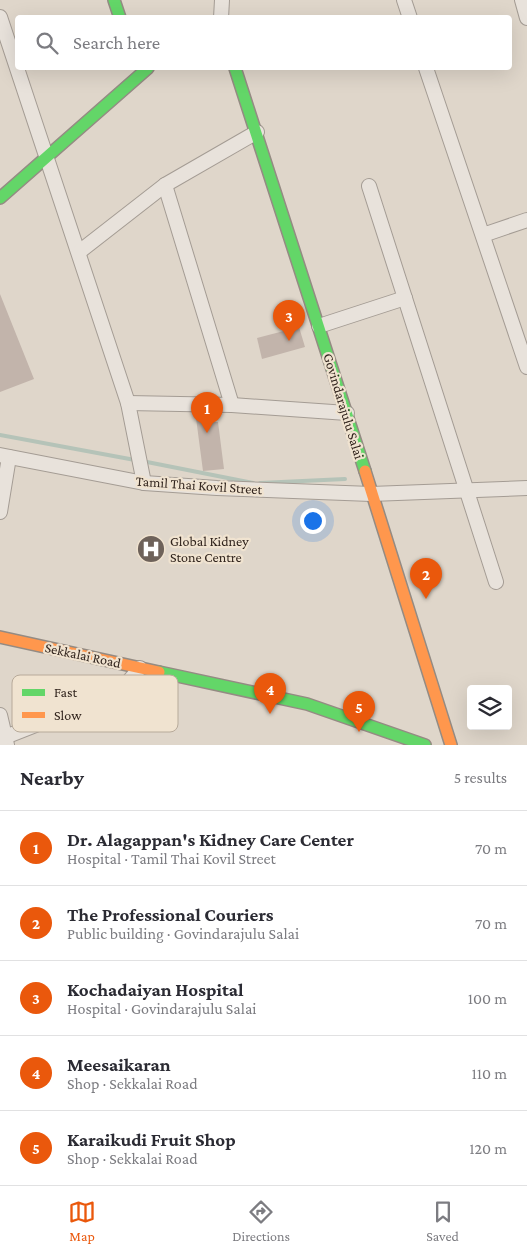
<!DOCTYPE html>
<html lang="en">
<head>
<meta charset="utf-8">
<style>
  body { margin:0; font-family:"Crimson Pro",serif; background:#f7f7f7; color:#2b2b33 }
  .controls { position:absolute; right:15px; bottom:15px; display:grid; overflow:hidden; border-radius:5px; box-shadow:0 5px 20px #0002 }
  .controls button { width:45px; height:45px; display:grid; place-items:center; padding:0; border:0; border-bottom:1px solid #e1e1e2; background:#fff; color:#2b2b33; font:25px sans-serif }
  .you { position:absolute; left:312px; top:520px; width:18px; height:18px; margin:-12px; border:4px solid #fff; border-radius:50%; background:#1a73e8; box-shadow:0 0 0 8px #1a73e833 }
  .badge { display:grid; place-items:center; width:32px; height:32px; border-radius:50%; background:#ea580c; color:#fff; font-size:16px; font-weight:700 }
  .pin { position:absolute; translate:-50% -41px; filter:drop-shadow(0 1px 2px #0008) }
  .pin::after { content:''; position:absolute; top:26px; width:18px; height:15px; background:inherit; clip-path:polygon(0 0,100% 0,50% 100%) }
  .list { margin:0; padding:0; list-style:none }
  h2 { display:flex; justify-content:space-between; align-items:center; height:65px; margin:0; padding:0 20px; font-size:21px }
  h2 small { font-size:16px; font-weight:400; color:#7c7c81 }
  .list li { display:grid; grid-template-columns:32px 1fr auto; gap:15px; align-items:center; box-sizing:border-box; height:75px; padding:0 20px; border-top:1px solid #e1e1e2 }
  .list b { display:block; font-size:19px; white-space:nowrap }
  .list p { margin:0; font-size:16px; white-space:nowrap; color:#7c7c81 }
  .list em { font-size:16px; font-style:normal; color:#7c7c81 }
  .icon { flex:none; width:28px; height:28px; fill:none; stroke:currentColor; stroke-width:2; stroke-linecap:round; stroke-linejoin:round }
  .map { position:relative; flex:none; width:527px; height:745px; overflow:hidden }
  .search { position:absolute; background:#fff; box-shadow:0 5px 20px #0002; left:15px; right:15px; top:15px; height:55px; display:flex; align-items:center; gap:12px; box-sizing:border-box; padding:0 18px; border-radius:5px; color:#7c7c81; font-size:19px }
  .sheet { height:440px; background:#fff }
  nav { display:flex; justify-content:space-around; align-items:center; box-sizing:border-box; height:70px; border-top:1px solid #e1e1e2; background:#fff; font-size:14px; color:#7c7c81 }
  nav a { display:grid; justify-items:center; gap:2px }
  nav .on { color:#ea580c }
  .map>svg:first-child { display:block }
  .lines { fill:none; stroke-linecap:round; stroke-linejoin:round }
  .stream { stroke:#b5c3b8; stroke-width:4 }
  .building { fill:#c2b4ab }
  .street-casing { stroke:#a49c94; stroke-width:16 }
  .fast-casing { stroke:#948b83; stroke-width:14 }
  .slow-casing { stroke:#948b83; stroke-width:14 }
  .street { stroke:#e8e2db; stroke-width:14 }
  .fast { stroke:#63d668; stroke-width:11 }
  .slow { stroke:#ff974d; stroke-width:11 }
  .labels { text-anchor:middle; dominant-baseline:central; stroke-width:4.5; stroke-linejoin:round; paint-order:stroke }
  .street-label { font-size:14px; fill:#31241d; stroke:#f0e3d0 }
  .poi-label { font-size:14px; fill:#31241d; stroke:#f0e3d0; text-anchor:start }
  .key { fill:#f0e3d0; stroke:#b7aa9a; stroke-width:1 }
  .key-label { font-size:14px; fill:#31241d }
</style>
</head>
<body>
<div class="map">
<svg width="527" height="745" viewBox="0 0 527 745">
  <rect width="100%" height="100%" fill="#dfd6ca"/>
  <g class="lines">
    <g class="stream">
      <polyline points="0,435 135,460"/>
      <polyline points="142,461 253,483"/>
      <polyline points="260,483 345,479"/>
    </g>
  </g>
  <g class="building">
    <polygon points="0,294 34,379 0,392"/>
    <polygon points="299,327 305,347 262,359 257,338"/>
    <polygon points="207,416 208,422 218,422 224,469 203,471 196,418"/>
    <polygon points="142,540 159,544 156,558 139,554"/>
  </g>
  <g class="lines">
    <defs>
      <g id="street">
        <polyline points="404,0 410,18"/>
        <polyline points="522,0 527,18"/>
        <polyline points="0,17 128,403 144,483"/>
        <polyline points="221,18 222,0"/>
        <polyline points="426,68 527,367"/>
        <polyline points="165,185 232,405"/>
        <polyline points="369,186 496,582"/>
        <polyline points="483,235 527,220"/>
        <polyline points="79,252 165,185 257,132"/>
        <polyline points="319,326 405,298"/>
        <polyline points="128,403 232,405 347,413"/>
        <polyline points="0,455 144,483 217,488 371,494 527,488"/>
        <polyline points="0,512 9,457"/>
        <polyline points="0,715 7,745"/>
        <polyline points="0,739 94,702 123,688 140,668"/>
      </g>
      <g id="fast">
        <polyline points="114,0 120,18"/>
        <polyline points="235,68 365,471"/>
        <polyline points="0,198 148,68"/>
        <polyline points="159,672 307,704 425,745"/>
      </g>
      <g id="slow">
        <polyline points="365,471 451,745"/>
        <polyline points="0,637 159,672"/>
      </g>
    </defs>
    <use href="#street" class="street-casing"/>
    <use href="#fast" class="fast-casing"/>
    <use href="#slow" class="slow-casing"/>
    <use href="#street" class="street"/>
    <use href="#fast" class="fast"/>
    <use href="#slow" class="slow"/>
  </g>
  <defs>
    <symbol id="hospital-disc" viewBox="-11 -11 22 22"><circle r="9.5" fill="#6e625a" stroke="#f0e3d0"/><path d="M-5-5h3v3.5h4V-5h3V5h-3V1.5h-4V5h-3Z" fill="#fff"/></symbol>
  </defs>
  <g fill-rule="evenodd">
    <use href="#hospital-disc" x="135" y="533" width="32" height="32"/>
  </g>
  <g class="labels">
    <g class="street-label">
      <text transform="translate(344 406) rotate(73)">Govindarajulu Salai</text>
      <text transform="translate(199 485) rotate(4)">Tamil Thai Kovil Street</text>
      <text transform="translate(83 655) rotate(12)">Sekkalai Road</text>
    </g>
    <g class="poi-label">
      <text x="170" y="541">Global Kidney<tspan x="170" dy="16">Stone Centre</tspan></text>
    </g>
  </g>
  <rect x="12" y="675" width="166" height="57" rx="8" class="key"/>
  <rect x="22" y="689" width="23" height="7" fill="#63d668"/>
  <rect x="22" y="712" width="23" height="6" fill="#ff974d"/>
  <g class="key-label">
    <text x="54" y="697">Fast</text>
    <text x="54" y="720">Slow</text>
  </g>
</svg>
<div class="controls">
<button><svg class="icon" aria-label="layers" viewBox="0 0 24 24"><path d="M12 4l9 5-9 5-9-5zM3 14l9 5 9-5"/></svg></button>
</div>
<div class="you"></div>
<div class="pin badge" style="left:207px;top:433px">1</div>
<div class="pin badge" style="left:426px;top:599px">2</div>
<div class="pin badge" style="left:289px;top:341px">3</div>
<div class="pin badge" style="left:270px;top:714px">4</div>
<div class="pin badge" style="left:359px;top:732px">5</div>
<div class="search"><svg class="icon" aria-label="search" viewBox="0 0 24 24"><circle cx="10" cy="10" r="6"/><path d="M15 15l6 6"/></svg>Search here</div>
</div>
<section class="sheet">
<h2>Nearby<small>5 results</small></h2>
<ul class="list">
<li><span class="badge">1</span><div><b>Dr. Alagappan's Kidney Care Center</b><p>Hospital · Tamil Thai Kovil Street</p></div><em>70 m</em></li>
<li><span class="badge">2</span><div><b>The Professional Couriers</b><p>Public building · Govindarajulu Salai</p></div><em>70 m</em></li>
<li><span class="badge">3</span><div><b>Kochadaiyan Hospital</b><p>Hospital · Govindarajulu Salai</p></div><em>100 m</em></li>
<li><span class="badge">4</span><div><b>Meesaikaran</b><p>Shop · Sekkalai Road</p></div><em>110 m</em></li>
<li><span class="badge">5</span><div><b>Karaikudi Fruit Shop</b><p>Shop · Sekkalai Road</p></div><em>120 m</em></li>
</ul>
</section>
<nav>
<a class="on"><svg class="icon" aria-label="map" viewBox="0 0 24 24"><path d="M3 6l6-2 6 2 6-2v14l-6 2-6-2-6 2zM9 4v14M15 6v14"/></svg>Map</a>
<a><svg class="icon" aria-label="directions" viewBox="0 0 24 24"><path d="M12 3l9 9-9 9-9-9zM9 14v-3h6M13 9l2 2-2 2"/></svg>Directions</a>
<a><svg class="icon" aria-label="saved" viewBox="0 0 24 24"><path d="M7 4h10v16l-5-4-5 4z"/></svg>Saved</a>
</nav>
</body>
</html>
